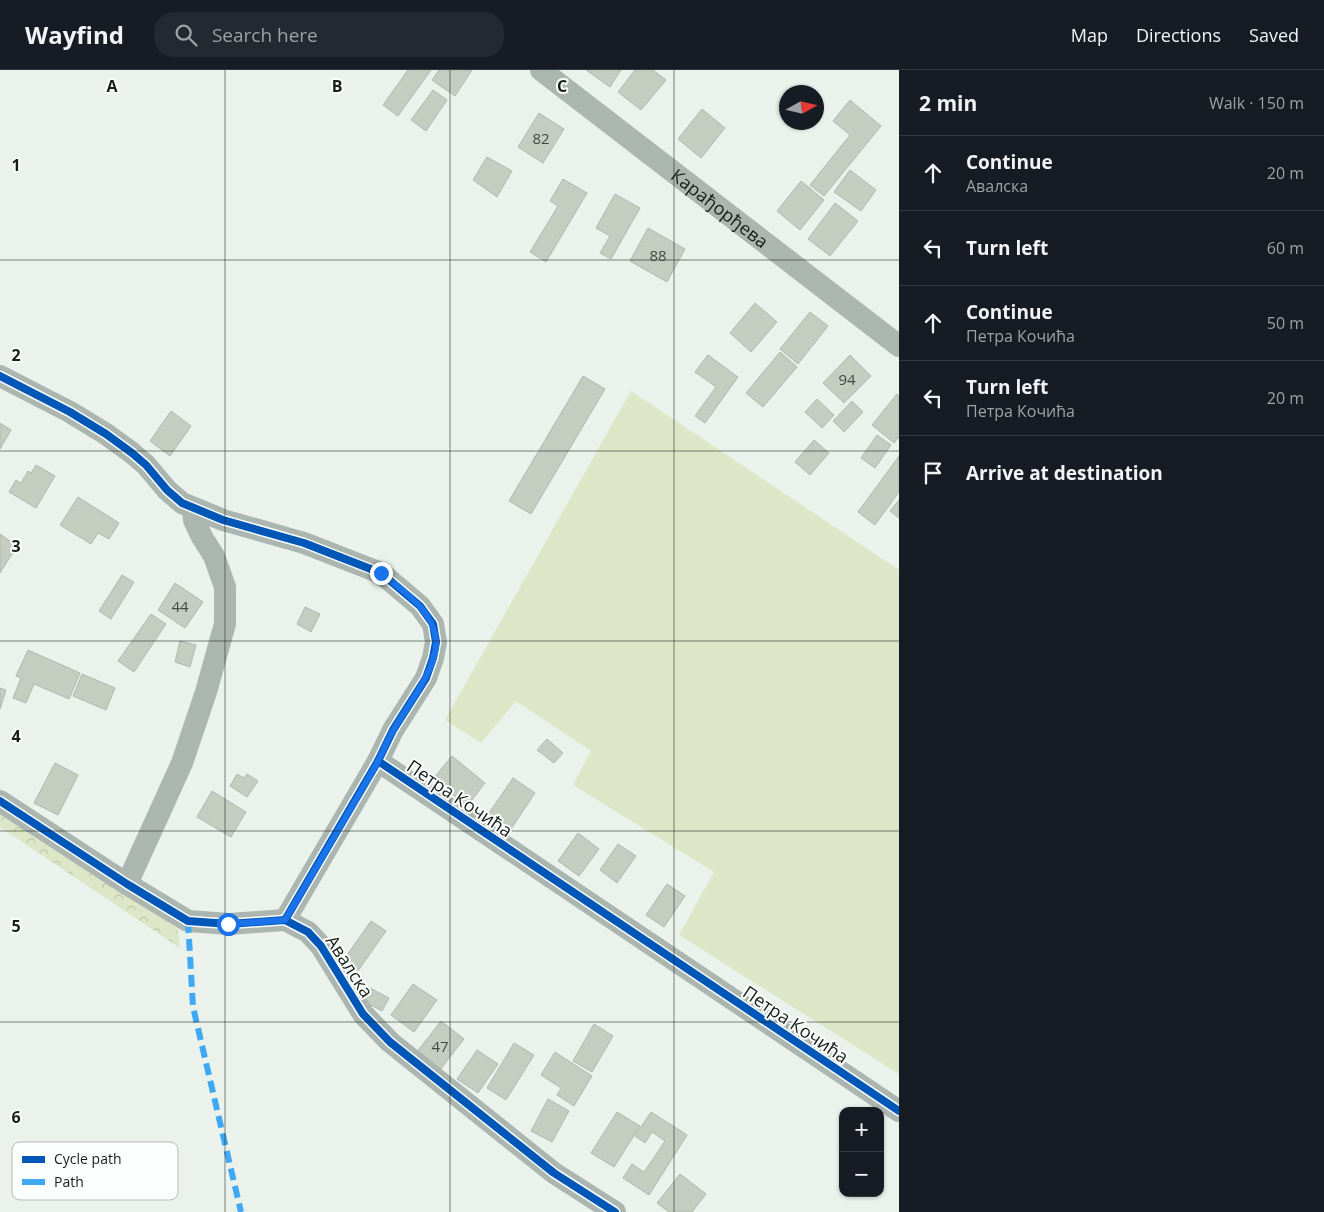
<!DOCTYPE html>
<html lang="en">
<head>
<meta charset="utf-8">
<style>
  body { margin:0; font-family:"Open Sans",sans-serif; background:#242831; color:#f1f3f6 }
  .controls { position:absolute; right:15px; bottom:15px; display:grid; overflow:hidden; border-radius:10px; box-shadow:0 1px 4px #0004 }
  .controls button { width:45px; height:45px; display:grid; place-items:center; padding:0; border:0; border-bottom:1px solid #363941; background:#171b24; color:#f1f3f6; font:25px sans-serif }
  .compass { position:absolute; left:779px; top:15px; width:45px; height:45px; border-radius:50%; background:#171b24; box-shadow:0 1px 4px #0004; rotate:82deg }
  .stop { position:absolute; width:15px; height:15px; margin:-11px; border:4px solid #1a73e8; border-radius:50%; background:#fff }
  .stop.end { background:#1a73e8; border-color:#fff; box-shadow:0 1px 5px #0008 }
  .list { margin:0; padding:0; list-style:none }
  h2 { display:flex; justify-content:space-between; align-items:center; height:65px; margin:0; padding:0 20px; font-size:21px }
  h2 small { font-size:16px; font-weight:400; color:#9ea1a6 }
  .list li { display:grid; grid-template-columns:32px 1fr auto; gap:15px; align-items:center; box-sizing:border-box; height:75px; padding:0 20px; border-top:1px solid #363941 }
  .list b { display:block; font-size:19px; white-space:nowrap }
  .list p { margin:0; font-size:16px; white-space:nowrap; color:#9ea1a6 }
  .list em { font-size:16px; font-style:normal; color:#9ea1a6 }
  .icon { flex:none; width:28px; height:28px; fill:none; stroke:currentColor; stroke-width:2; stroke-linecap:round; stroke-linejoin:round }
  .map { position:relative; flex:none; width:899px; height:1142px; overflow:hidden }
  header { display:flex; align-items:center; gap:30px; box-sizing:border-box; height:70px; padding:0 25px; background:#171b24; border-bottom:1px solid #363941 }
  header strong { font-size:24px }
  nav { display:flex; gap:28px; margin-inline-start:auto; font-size:18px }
  .search { width:350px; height:45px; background:#242831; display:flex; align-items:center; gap:12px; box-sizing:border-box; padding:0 18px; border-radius:20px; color:#9ea1a6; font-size:19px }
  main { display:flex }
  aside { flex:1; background:#171b24 }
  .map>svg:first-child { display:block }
  .forest { fill:url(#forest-crowns) }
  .green { fill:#dde6c7 }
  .building { fill:#c3cdc0; stroke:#b2b7b1 }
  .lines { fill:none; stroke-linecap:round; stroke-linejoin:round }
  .minor { stroke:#acb6b1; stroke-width:22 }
  .quiet { stroke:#3fa9f5; stroke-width:6; stroke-dasharray:12 6; stroke-linecap:butt }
  .cycleway-casing { stroke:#fbfefc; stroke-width:11 }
  .cycleway { stroke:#0057b8; stroke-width:8 }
  .route { stroke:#1a73e8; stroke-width:6 }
  .grid { fill:none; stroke:#191e1a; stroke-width:1; stroke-opacity:0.55 }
  .labels { text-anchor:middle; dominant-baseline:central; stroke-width:4; stroke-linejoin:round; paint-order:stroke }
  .number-label { font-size:15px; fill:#444a44 }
  .street-label { font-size:18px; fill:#191e1a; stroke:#fbfefc }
  .key { fill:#fbfefc; stroke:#b7bbb8; stroke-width:1 }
  .key-label { font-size:14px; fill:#191e1a }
  .grid-label { font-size:16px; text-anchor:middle; font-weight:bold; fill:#191e1a; stroke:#fbfefc; stroke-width:4; stroke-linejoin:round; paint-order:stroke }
</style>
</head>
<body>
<header>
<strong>Wayfind</strong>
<div class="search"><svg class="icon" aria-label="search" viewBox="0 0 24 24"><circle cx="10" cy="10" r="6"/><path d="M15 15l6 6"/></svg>Search here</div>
<nav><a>Map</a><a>Directions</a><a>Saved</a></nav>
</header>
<main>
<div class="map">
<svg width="899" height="1142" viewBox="0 0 899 1142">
  <defs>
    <pattern id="forest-crowns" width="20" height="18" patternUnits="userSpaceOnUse" patternTransform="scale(1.25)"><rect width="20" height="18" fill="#dde6c7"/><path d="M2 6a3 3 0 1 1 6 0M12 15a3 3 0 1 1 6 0" fill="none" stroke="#bdc5aa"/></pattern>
  </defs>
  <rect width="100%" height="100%" fill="#eaf2eb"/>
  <polygon class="forest" points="0,740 159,843 178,859 180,878 0,757"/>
  <polygon class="green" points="631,321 899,500 899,1004 679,865 714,802 573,715 591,681 516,631 481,673 445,650"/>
  <g class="building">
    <polygon points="408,0 431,0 398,46 383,35"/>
    <polygon points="439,0 472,0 455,26 432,10"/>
    <polygon points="586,0 621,0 610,17"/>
    <polygon points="635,0 653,0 666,10 641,40 618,22"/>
    <polygon points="433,20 447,30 426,61 411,50"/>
    <polygon points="850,30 881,56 824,126 810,115 850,65 833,51"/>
    <polygon points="702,39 725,58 701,88 678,69"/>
    <polygon points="539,43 564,59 543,93 518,77"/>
    <polygon points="487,87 512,101 497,127 473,110"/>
    <polygon points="850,100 876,120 861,141 834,122"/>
    <polygon points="563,109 587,123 546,192 530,182 558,136 550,131"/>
    <polygon points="801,111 824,130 800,160 777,141"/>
    <polygon points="615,124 640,138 611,189 600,183 610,166 596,158"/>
    <polygon points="835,133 858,151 830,186 808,169"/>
    <polygon points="648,158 685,179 667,212 630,191"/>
    <polygon points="755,233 777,252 751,282 730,263"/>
    <polygon points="810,242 828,256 798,294 780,279"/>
    <polygon points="780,282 797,297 763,337 746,323"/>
    <polygon points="708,285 738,307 705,353 695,346 716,317 695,302"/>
    <polygon points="850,285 871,306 844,333 823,313"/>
    <polygon points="583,306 605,319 531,444 509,431"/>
    <polygon points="897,324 899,326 899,367 894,373 872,355"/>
    <polygon points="817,329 834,345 822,358 805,342"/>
    <polygon points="852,331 863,342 844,362 833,351"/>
    <polygon points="171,341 191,356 170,386 150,371"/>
    <polygon points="0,353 11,360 0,379"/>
    <polygon points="877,365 891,375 875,398 861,388"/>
    <polygon points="814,370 829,383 810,405 795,392"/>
    <polygon points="899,386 899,422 875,455 858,442"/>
    <polygon points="36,395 55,406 36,438 9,422 16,410 21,413 28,401 31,403"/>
    <polygon points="78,427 119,453 109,469 98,463 91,474 60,455"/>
    <polygon points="899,430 899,448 890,441"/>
    <polygon points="0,464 17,476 0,503"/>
    <polygon points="122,505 134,512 111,549 99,541"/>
    <polygon points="175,513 203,532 185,558 158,540"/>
    <polygon points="305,537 320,544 311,562 297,554"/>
    <polygon points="151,544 166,554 134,602 118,591"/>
    <polygon points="180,571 196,575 190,597 175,592"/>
    <polygon points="28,580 80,603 69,629 34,614 26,633 13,628 21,608 16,606"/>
    <polygon points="82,604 115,618 106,640 73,626"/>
    <polygon points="0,618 6,620 0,639"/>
    <polygon points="547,669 563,683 554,693 537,680"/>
    <polygon points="452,686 485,713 467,736 433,709"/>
    <polygon points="55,693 78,705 58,745 34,733"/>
    <polygon points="237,704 244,708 247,704 258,711 247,727 230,716"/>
    <polygon points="513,708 535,723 509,762 487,746"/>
    <polygon points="212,721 246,742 231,767 197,747"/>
    <polygon points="578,763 599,779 579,806 558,791"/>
    <polygon points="618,774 636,786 617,813 600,800"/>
    <polygon points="667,814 685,826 664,857 646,845"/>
    <polygon points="371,851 386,861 355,905 340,895"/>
    <polygon points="413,914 437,930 414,962 391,945"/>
    <polygon points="368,917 389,928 382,941 361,930"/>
    <polygon points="441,951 464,969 440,1000 417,982"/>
    <polygon points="594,954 613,966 592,1002 573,991"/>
    <polygon points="514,973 534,985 506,1030 487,1018"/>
    <polygon points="477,980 498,994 478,1023 457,1009"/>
    <polygon points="555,982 592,1006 574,1036 557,1025 561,1018 541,1005"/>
    <polygon points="548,1029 569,1041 552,1072 531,1061"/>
    <polygon points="617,1042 640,1056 614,1097 591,1083"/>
    <polygon points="651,1042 687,1065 649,1125 623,1108 632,1094 644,1102 665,1071 652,1062 645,1073 635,1066"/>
    <polygon points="680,1104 706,1124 692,1142 669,1142 657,1133"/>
  </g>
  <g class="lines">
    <g class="minor">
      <path id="s1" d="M541,0L899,276"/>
      <polyline points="0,306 70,342 106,364 132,383 146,395 167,420 182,433 223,450 304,473 381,503 420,536 433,554 436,572 433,588 426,608 393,660 378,691 285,850"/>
      <polyline points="378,691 899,1041"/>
      <polyline points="0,731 127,814 188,851 229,854 285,850 308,862 321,876 363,944 390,972 554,1103 615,1142"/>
      <polyline points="127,814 182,693 206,622 225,554 225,517 214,486 202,467 194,450 193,438"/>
    </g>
    <polyline class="quiet" points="188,851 193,937 241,1142"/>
    <defs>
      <g id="cycleway">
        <polyline points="0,306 70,342 106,364 132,383 146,395 167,420 182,433 223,450 304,473 381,503 420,536 433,554 436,572 433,588 426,608 393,660 378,691 285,850"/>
        <polyline points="378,691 899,1041"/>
        <polyline points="0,731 127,814 188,851 229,854 285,850 308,862 321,876 363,944 390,972 554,1103 615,1142"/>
      </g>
    </defs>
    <use href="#cycleway" class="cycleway-casing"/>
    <use href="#cycleway" class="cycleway"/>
  </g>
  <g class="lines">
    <path class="route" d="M228,854L285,850C316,798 347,746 377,693C383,682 387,670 394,659C407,636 437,599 436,572C435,541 403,521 381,503"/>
  </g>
  <path class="grid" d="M225,0V1142M450,0V1142M674,0V1142M0,190H899M0,381H899M0,571H899M0,761H899M0,952H899"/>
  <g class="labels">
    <g class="number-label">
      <text x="541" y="68">82</text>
      <text x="658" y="185">88</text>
      <text x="847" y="309">94</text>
      <text x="180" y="536">44</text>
      <text x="440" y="976">47</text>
    </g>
    <g class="street-label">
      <text stroke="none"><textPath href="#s1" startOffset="226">Карађорђева</textPath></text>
      <text transform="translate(460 728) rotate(34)">Петра Кочића</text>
      <text transform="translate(350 896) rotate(57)">Авалска</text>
      <text transform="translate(796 954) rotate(34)">Петра Кочића</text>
    </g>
  </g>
  <rect x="12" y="1072" width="166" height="58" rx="8" class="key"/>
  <rect x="22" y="1086" width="23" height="7" fill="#0057b8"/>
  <rect x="22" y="1109" width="23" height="6" fill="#3fa9f5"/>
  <g class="key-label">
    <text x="54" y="1094">Cycle path</text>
    <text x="54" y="1117">Path</text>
  </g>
  <g class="grid-label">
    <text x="112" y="22">A</text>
    <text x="337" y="22">B</text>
    <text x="562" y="22">C</text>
    <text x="16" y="101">1</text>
    <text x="16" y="291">2</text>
    <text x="16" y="482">3</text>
    <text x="16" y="672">4</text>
    <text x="16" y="862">5</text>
    <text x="16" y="1053">6</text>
  </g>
</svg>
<div class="controls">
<button>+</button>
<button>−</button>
</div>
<svg class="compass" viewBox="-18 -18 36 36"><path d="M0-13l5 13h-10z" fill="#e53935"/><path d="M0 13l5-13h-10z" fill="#9ea1a6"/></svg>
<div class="stop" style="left:228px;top:854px"></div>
<div class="stop end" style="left:381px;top:503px"></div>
</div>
<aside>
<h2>2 min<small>Walk · 150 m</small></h2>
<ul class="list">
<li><svg class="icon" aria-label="ahead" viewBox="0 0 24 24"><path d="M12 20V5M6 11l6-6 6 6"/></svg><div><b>Continue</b><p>Авалска</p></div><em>20 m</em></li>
<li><svg class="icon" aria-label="left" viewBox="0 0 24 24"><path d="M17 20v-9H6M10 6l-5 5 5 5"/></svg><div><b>Turn left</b></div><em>60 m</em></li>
<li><svg class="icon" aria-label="ahead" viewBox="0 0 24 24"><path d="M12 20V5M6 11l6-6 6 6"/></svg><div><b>Continue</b><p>Петра Кочића</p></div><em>50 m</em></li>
<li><svg class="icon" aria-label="left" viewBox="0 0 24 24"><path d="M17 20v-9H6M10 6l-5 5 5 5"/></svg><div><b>Turn left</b><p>Петра Кочића</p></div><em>20 m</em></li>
<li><svg class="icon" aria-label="arrive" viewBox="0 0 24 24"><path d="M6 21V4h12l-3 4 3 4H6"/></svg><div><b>Arrive at destination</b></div></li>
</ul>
</aside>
</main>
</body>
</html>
